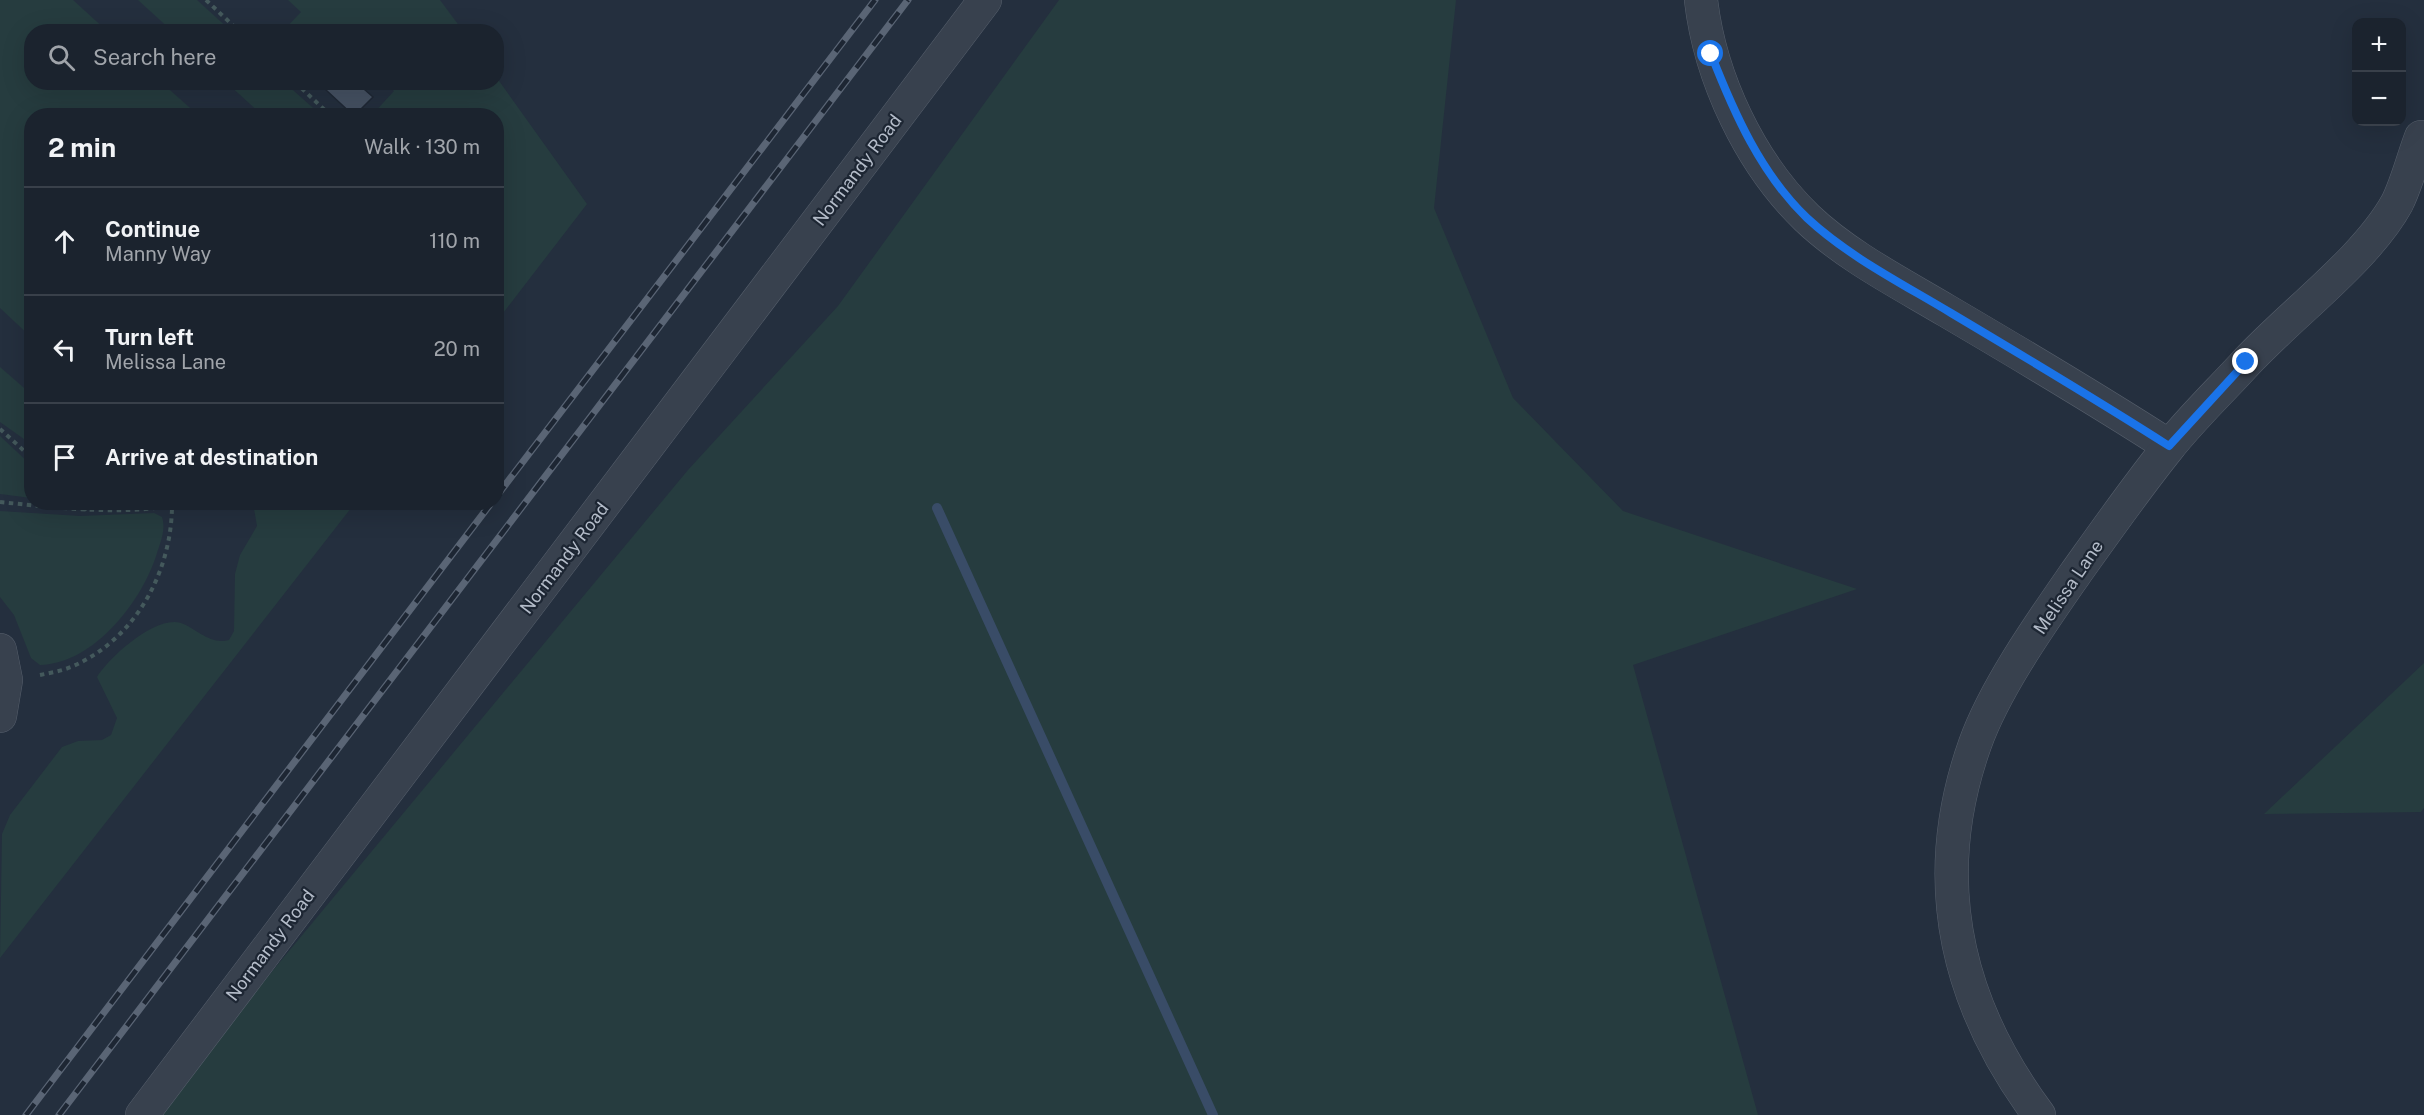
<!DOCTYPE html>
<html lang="en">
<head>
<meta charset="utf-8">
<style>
  body { margin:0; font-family:"Public Sans",sans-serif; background:#282f3a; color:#f1f3f6 }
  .controls { position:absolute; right:18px; top:18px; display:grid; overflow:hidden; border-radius:12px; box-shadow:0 6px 24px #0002 }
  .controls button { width:54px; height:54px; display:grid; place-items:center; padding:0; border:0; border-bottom:2px solid #39404a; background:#1b232e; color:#f1f3f6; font:30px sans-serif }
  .stop { position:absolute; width:18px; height:18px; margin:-14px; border:4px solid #1a73e8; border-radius:50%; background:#fff }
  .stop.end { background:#1a73e8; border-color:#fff; box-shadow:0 2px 6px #0008 }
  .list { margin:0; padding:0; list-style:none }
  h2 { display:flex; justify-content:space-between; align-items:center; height:78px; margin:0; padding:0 24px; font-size:26px }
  h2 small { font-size:20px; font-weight:400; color:#a0a4aa }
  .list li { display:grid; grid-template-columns:39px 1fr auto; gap:18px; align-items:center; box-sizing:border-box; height:108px; padding:0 24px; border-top:2px solid #39404a }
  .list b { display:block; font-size:22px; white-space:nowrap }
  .list p { margin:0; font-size:20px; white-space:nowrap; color:#a0a4aa }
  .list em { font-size:20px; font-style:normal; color:#a0a4aa }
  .icon { flex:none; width:33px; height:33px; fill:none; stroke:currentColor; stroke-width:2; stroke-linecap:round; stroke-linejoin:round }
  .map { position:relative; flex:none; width:2424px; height:1115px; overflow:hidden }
  .search { position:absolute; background:#1b232e; box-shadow:0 6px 24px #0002; left:24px; top:24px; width:480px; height:66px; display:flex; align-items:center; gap:15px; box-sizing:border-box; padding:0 21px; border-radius:24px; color:#a0a4aa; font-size:22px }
  .panel { position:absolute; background:#1b232e; box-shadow:0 6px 24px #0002; left:24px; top:108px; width:480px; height:402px; border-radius:24px }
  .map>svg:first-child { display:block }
  .green { fill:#263c3f }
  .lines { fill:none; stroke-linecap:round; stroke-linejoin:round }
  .stream { stroke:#394c67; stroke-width:10 }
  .building { fill:#455162; stroke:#1f2835; stroke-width:1.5 }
  .minor-casing { stroke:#565f6c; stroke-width:34 }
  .path { stroke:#44595c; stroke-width:4; stroke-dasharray:4.5 4.5; stroke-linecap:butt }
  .minor { stroke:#38414e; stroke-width:33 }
  .rail-casing { stroke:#5a6575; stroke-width:7 }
  .rail { stroke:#1d2633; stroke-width:4.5; stroke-dasharray:14; stroke-linecap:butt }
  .route { stroke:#1a73e8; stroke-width:8 }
  .labels { text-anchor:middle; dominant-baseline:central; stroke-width:4.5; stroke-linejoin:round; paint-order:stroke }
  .street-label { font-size:18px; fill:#b4bcc9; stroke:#1d2633 }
</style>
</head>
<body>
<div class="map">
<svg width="2424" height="1115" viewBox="0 0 2424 1115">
  <rect width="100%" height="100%" fill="#242f3e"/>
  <g class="green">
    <polygon points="0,0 73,0 107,31 32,32 32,82 162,83 198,115 32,116 31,337 0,308"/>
    <polygon points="138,0 197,0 231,31 172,31"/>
    <polygon points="288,0 440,0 463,31 283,31 301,12"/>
    <polygon points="1059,0 1456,0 1434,208 1513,398 1623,511 1857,589 1633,665 1758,1115 153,1115 688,470 838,306"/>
    <polygon points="497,78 587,204 497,321 496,116 372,115 394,91 384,83 496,82"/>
    <polygon points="227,83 285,83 321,115 262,115"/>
    <polygon points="0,367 31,394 31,444 0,422"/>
    <polygon points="0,436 31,465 31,498 0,494"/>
    <path d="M253,503H355L0,958L2,834L10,815L62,747L78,741L102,740L111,735L117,718L97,677C109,657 156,615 181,623C197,629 210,645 229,640L234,631L235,574L240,555L257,526Z"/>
    <path d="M0,511L80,516L154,513L162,517C166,529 161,541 157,553C143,600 94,664 40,665L31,658L14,615L0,597Z"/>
    <polygon points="2424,663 2424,808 2421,812 2264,814"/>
  </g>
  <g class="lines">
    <polyline class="stream" points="937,508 1213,1115"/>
  </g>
  <polygon class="building" points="332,82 356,82 373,97 354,116 326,90"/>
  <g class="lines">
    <defs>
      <g id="minor">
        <path d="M1701,0C1710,78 1750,163 1807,218C1847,256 1900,283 1947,311C2022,355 2096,399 2169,446"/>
        <polyline points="0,650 6,680 0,716"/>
        <polyline points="142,1115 985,0"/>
        <path d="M2039,1115C1955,1002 1927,879 1975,744C1995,688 2041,623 2075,574C2105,532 2135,489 2168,448C2190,420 2217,394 2242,367C2288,316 2365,261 2397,203C2407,183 2413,158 2421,137"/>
      </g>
    </defs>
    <use href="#minor" class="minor-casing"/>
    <g class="path">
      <polyline points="206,0 240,32"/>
      <polyline points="295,82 331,116"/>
      <polyline points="0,429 32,458"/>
      <path d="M0,502C58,508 132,517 188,502"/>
      <polyline points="79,502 87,510"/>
      <path d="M40,675C50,673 61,671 71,667C135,640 171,573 172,507"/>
    </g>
    <use href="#minor" class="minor"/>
    <defs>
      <g id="rail">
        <polyline points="496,497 875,0"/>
        <polyline points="26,1115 492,502"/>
        <polyline points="59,1115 908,0"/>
      </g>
    </defs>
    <use href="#rail" class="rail-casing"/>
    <use href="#rail" class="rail"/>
  </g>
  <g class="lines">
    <path class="route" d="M1711,54C1734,113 1761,174 1807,218C1849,257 1903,284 1951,313C2025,357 2097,400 2169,446L2246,362"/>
  </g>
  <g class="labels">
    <g class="street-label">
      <text transform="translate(857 170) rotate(-53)">Normandy Road</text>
      <text transform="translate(564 558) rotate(-53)">Normandy Road</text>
      <text transform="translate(2068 587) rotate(-56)">Melissa Lane</text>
      <text transform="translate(270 945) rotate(-53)">Normandy Road</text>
    </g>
  </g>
</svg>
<div class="controls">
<button>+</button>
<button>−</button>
</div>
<div class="stop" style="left:1711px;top:54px"></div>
<div class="stop end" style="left:2246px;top:362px"></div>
<div class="search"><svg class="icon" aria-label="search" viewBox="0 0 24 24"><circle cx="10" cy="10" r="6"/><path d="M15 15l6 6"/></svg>Search here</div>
<section class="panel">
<h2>2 min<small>Walk · 130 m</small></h2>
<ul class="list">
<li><svg class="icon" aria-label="ahead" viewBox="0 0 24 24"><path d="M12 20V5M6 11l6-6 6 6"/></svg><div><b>Continue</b><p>Manny Way</p></div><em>110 m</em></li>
<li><svg class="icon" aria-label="left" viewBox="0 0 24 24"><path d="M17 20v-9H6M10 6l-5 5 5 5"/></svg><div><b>Turn left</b><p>Melissa Lane</p></div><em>20 m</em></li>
<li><svg class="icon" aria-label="arrive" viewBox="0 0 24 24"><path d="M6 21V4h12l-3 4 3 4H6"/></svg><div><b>Arrive at destination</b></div></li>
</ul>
</section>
</div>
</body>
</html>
